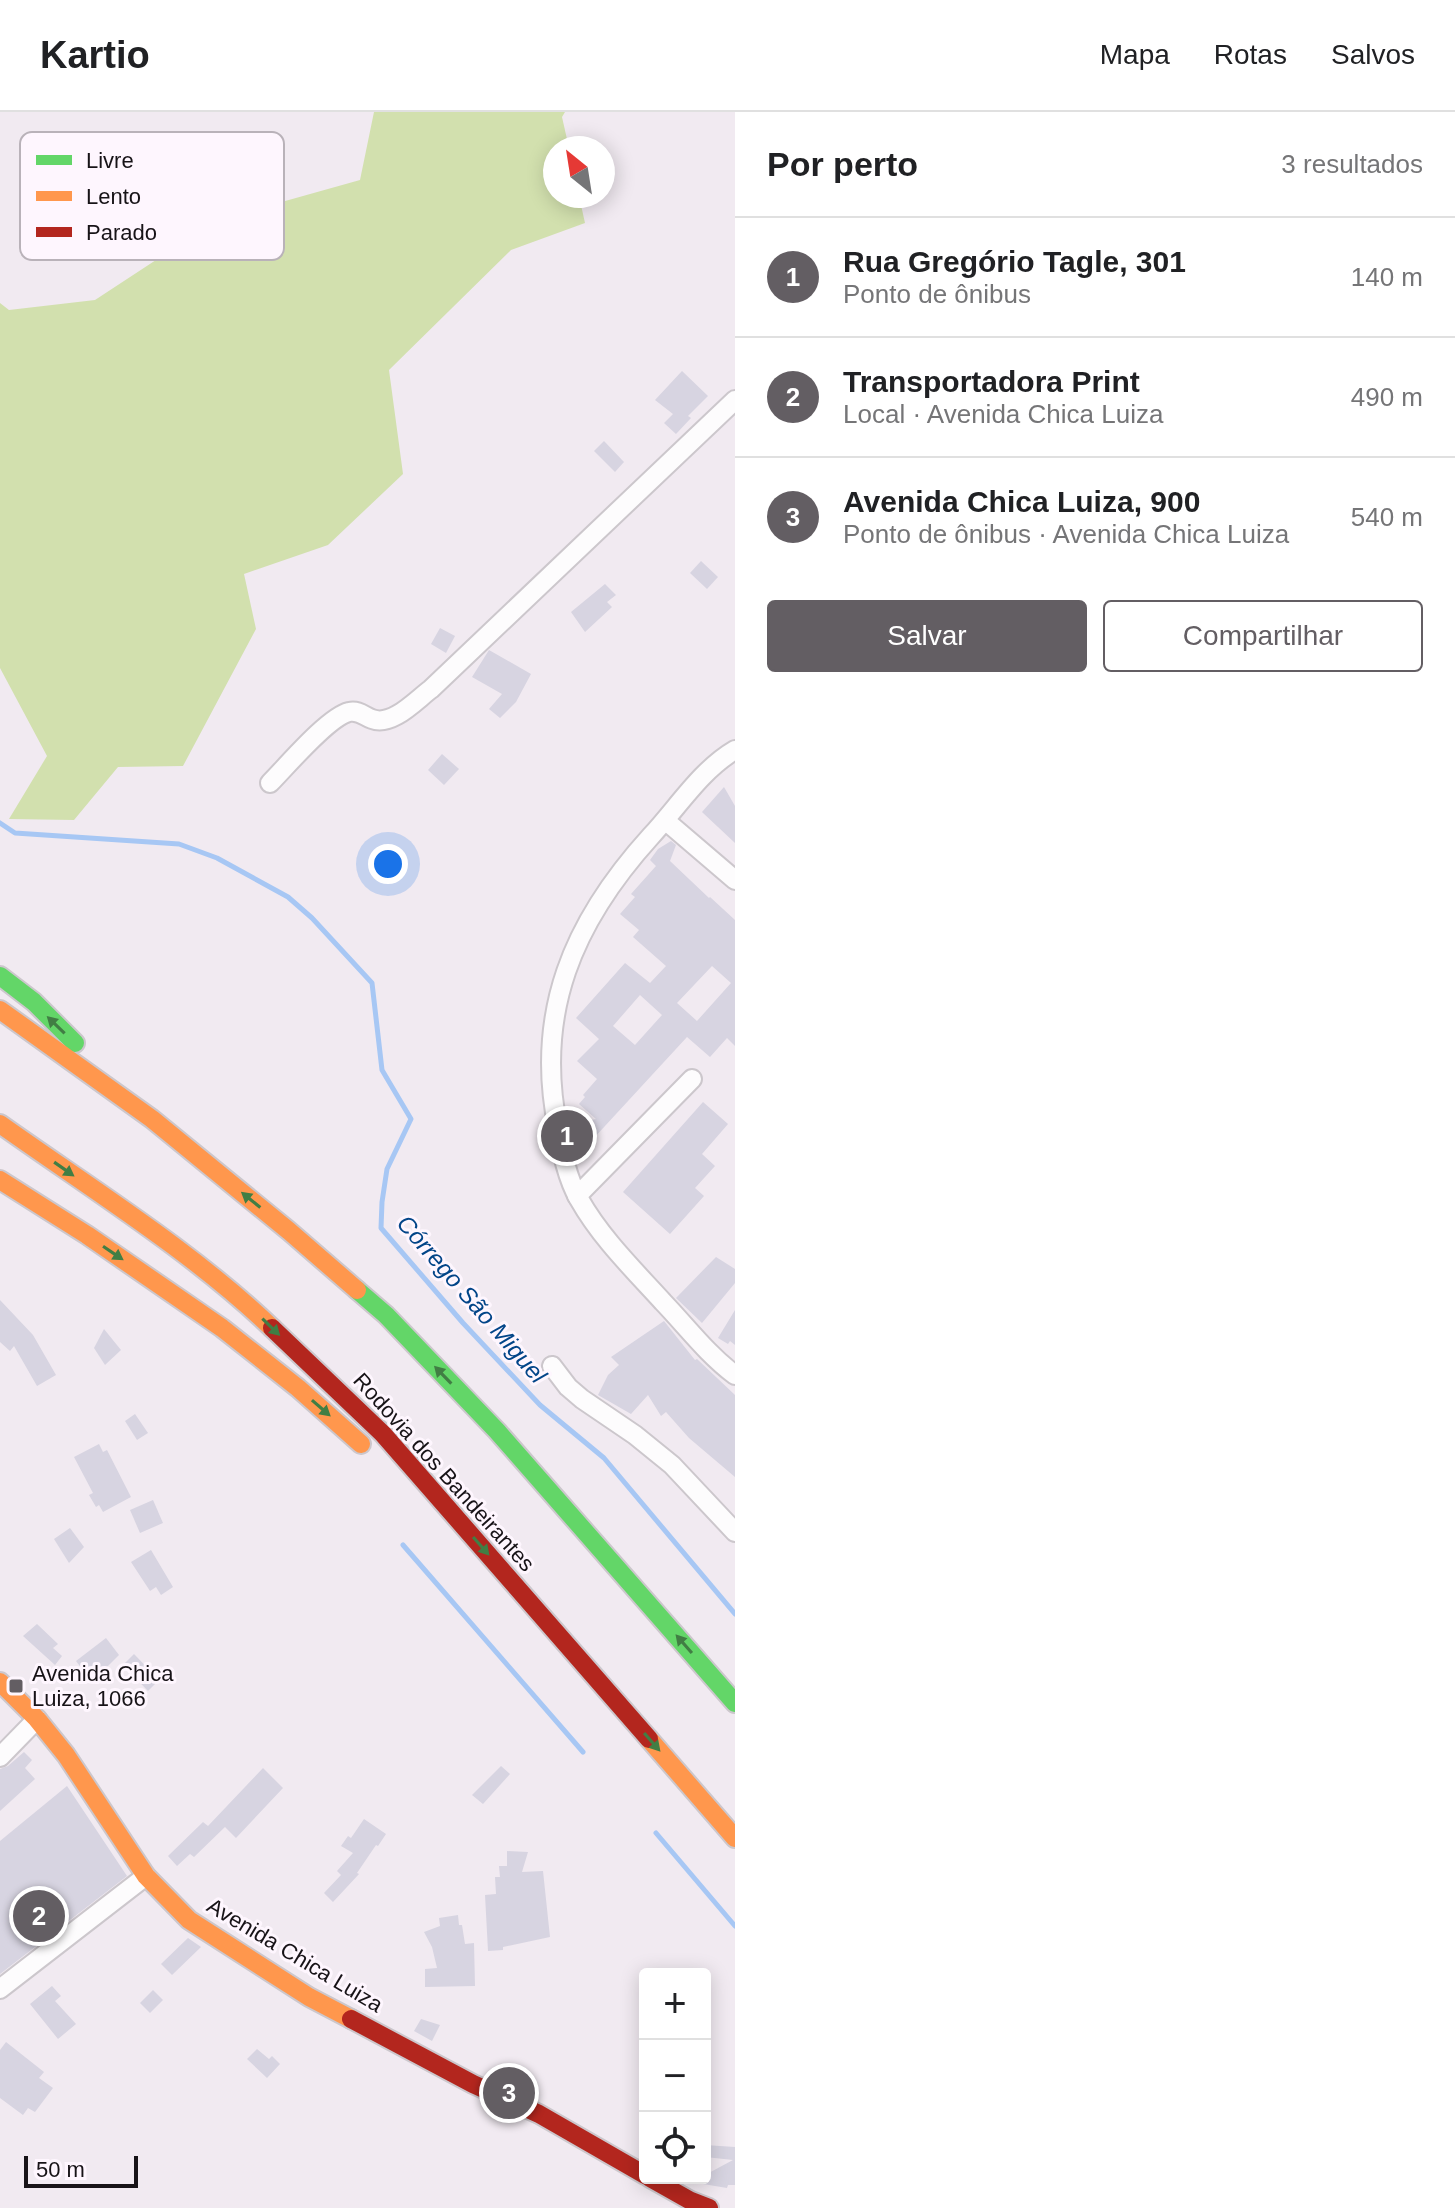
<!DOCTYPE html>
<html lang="pt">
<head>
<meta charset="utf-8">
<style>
  body { margin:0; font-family:Helvetica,sans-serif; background:#f2f2f2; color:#202124 }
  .controls { position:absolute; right:24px; bottom:24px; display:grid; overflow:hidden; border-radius:8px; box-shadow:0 4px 20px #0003 }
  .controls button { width:72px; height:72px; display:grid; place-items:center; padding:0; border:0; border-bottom:2px solid #e0e0e0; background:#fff; color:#202124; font:40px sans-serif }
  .compass { position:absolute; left:543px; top:24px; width:72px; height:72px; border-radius:50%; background:#fff; box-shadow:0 4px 20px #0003; rotate:330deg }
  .scale { position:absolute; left:24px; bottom:20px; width:114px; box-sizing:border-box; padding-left:8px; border:4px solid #171317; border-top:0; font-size:22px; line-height:28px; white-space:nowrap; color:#171317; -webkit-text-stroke:6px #fef6fe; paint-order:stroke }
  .you { position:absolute; left:388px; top:752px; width:28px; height:28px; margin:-20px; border:6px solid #fff; border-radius:50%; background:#1a73e8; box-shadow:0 0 0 12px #1a73e833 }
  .badge { display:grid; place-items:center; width:52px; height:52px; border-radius:50%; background:#635e63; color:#fff; font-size:26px; font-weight:700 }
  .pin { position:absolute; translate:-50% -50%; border:4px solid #fff; box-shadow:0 2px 8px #0006 }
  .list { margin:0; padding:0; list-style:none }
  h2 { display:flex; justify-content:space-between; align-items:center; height:104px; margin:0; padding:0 32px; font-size:34px }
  h2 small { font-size:26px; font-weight:400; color:#757577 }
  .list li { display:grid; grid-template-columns:52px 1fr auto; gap:24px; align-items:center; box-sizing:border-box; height:120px; padding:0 32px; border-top:2px solid #e0e0e0 }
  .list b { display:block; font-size:30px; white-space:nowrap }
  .list p { margin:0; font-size:26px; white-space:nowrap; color:#757577 }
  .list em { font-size:26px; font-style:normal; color:#757577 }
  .actions { display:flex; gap:16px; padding:24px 32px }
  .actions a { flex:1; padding:18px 0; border:2px solid #635e63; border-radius:8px; text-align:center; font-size:28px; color:#635e63 }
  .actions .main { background:#635e63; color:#fff }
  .icon { flex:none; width:44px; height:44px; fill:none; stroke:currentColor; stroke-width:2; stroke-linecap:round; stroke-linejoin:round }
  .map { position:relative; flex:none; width:735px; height:2096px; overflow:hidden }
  header { display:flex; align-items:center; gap:48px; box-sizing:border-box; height:112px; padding:0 40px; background:#fff; border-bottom:2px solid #e0e0e0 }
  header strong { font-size:38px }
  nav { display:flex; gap:44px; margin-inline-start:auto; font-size:28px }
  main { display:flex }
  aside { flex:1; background:#fff }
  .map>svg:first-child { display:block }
  .green { fill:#d2e0ae }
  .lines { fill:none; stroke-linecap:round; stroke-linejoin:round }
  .stream { stroke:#a7c7f4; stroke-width:5 }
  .building { fill:#d7d4e1; fill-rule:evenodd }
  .street-casing { stroke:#ccc7cc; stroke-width:22 }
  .fast-casing { stroke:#ccc7cc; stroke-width:22 }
  .slow-casing { stroke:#ccc7cc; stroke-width:22 }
  .jam-casing { stroke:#ccc7cc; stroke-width:22 }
  .street { stroke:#fdfcfd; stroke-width:18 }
  .fast { stroke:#63d668; stroke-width:18 }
  .slow { stroke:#ff974d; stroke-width:18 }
  .jam { stroke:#b3261e; stroke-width:18 }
  .oneway { fill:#417e44 }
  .poi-dot { fill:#635e63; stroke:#fef6fe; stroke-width:3 }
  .labels { text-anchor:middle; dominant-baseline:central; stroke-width:6; stroke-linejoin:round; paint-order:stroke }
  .street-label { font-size:22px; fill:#171317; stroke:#fef6fe }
  .poi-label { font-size:22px; fill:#171317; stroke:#fef6fe; text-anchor:start }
  .water-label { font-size:24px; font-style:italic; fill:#024588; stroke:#fef6fe }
  .key { fill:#fef6fe; stroke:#b9b2b9; stroke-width:2 }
  .key-label { font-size:22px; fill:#171317 }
</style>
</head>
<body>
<header>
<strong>Kartio</strong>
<nav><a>Mapa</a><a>Rotas</a><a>Salvos</a></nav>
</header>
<main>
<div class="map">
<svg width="735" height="2096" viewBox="0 0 735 2096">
  <rect width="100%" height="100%" fill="#f1eaf1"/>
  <polygon class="green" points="374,0 565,0 562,5 569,36 555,36 555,84 579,84 585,111 511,138 389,258 403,362 328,433 244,462 256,517 183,654 118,655 74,708 9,707 47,644 0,556 0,191 9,198 95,188 217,108 360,68"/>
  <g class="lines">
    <g class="stream">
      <polyline points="0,711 15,721 179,732 217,746 288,785 312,806 372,871 382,958 411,1007 387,1057 382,1090 381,1116 463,1211 540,1293 604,1346 735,1502"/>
      <polyline points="403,1433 583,1640"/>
      <polyline points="656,1721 735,1814"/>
    </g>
  </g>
  <g class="building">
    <polygon points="682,259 708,284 688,304 691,306 676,322 664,311 673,302 655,288"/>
    <polygon points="604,329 624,350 615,360 594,339"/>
    <polygon points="701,449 718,465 707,477 690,461"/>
    <polygon points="605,472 616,483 607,490 612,495 585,520 571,500"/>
    <polygon points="440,516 455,524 446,541 431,532"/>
    <polygon points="489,538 531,562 516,590 500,606 489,597 502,582 472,565"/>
    <polygon points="442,642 459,657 444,673 428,658"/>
    <polygon points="724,675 735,694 735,731 702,700"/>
    <path d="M671,729L676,733L670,749L709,786L710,785L735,808V934L727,926L710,945L687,925L593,1027L573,1032L570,1013L596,1007L579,992L585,985L583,983L597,967L577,949L599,927L576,906L625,851L650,871L666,854L633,825L639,818L620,802L635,785L631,782L656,754L650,748L658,737ZM712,854L731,871L697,909L677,891ZM640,883L662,903L635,933L613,914Z"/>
    <polygon points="703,990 728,1012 702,1042 715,1054 695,1076 704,1084 670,1122 623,1080"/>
    <polygon points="716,1145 735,1157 735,1171 702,1211 676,1186"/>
    <polygon points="0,1188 33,1223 56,1263 37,1274 14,1234 10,1239 0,1230"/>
    <polygon points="735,1198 735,1233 730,1229 728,1232 718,1226"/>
    <polygon points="664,1209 695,1248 697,1247 735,1283 735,1365 689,1326 666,1300 661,1304 648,1283 631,1302 598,1283 608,1263 619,1253 611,1245"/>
    <polygon points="104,1217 121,1238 105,1253 94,1236"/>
    <polygon points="135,1302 148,1321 137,1328 125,1309"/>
    <polygon points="99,1332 103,1340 107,1338 131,1385 103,1400 99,1393 96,1395 89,1383 93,1381 74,1345"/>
    <polygon points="153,1388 163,1411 140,1421 130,1398"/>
    <polygon points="70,1416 84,1435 69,1451 54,1427"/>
    <polygon points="151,1438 173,1475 161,1483 156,1475 150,1479 131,1450"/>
    <polygon points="37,1512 58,1532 53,1536 62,1544 55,1553 23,1524"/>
    <polygon points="106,1526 119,1543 92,1570 76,1549"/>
    <polygon points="134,1542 159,1568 148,1579 123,1553"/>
    <polygon points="24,1640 32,1648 25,1656 35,1667 0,1699 0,1657 8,1654"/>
    <polygon points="501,1654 510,1662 483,1692 472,1683"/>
    <polygon points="263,1656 283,1676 236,1726 225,1715 194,1745 190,1742 177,1754 168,1744 203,1710 208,1714"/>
    <polygon points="67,1674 127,1764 0,1862 0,1729"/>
    <polygon points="364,1707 386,1722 378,1734 376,1733 357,1761 359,1762 333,1790 324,1781 341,1763 337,1759 353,1741 341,1734 348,1724 351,1726"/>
    <polygon points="507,1739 528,1740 522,1760 543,1759 550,1825 503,1835 503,1838 488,1839 485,1783 496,1782 495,1765 500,1765 499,1754 507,1754"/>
    <polygon points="458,1803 459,1813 462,1813 465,1832 474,1831 475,1874 425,1875 425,1857 437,1856 432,1835 424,1820 440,1814 439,1806"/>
    <polygon points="188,1826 201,1835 172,1863 161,1852"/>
    <polygon points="52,1874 61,1884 55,1889 76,1912 58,1927 30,1892"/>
    <polygon points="153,1878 163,1888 150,1901 140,1891"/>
    <polygon points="421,1907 440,1913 432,1929 414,1919"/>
    <polygon points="6,1930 44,1960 39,1966 53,1976 35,2000 28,1996 23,2003 0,1986 0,1938"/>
    <polygon points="257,1937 269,1947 272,1944 280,1952 267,1966 247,1947"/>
    <polygon points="705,2033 735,2035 735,2073 728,2073 727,2076 691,2070 699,2066 705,2066 705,2063 733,2048 705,2045"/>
  </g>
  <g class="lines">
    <defs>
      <g id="street">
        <path d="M735,638C701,658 678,695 651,724C573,810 534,901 558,1017C562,1040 567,1066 579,1087C601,1126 633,1157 663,1190C687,1215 707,1242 735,1263"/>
        <path d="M270,671C286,655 328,605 349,600C359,598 364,604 372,607C392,615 416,588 431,577L735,288"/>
        <polyline points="666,709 735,768"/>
        <polyline points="577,1084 692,967"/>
        <polyline points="552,1254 568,1275 582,1287 635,1323 672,1353 735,1420"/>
        <polyline points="0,1645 37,1607"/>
        <polyline points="0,1877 146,1764"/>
      </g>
      <g id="fast">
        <polyline points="0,864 34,890 75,931"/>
        <polyline points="357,1178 386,1203 497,1319 735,1591"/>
      </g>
      <g id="slow">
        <polyline points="0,898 152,1007 289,1119 357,1178"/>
        <path d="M0,1012C90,1076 193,1140 272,1216"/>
        <polyline points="0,1068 87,1123 222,1216 298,1276 361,1332"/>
        <polyline points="0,1570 37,1607 66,1643 146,1764 189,1808 309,1885 351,1907"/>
        <polyline points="649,1627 735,1726"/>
      </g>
      <g id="jam">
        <polyline points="272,1216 383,1322 649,1627"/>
        <polyline points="351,1907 473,1972 539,2002 645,2063"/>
        <polyline points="650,2066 691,2089 709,2096"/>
      </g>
    </defs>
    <use href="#street" class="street-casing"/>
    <use href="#fast" class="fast-casing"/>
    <use href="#slow" class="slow-casing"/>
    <use href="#jam" class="jam-casing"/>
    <use href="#street" class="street"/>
    <use href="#fast" class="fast"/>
    <use href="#slow" class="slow"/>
    <use href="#jam" class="jam"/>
  </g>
  <defs><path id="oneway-solid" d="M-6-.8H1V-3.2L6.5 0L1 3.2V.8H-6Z" transform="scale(2)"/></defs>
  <g class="oneway">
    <use href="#oneway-solid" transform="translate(56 913) rotate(-136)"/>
    <use href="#oneway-solid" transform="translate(64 1057) rotate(35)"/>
    <use href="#oneway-solid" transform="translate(251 1088) rotate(-141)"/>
    <use href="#oneway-solid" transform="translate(113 1141) rotate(34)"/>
    <use href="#oneway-solid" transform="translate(271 1215) rotate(44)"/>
    <use href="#oneway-solid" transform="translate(443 1263) rotate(-134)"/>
    <use href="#oneway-solid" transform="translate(321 1296) rotate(41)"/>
    <use href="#oneway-solid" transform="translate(481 1434) rotate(49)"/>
    <use href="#oneway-solid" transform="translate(684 1532) rotate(-131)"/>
    <use href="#oneway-solid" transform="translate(652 1630) rotate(49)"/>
  </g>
  <rect class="poi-dot" x="8" y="1566" width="16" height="16" rx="4"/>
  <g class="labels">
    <g class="street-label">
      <text transform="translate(444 1360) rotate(48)">Rodovia dos Bandeirantes</text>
      <text transform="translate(295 1843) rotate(31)">Avenida Chica Luiza</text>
    </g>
    <g class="poi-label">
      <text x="32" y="1561">Avenida Chica<tspan x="32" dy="25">Luiza, 1066</tspan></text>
    </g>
    <g class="water-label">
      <text transform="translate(472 1187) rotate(49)">Córrego São Miguel</text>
    </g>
  </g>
  <rect x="20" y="20" width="264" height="128" rx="12" class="key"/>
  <rect x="36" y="43" width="36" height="10" fill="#63d668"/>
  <rect x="36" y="79" width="36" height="10" fill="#ff974d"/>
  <rect x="36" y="115" width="36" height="10" fill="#b3261e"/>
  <g class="key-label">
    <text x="86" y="56">Livre</text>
    <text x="86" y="92">Lento</text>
    <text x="86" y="128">Parado</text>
  </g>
</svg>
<div class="controls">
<button>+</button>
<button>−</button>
<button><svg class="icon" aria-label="locate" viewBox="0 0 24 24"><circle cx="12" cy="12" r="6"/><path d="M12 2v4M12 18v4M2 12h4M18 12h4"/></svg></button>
</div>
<svg class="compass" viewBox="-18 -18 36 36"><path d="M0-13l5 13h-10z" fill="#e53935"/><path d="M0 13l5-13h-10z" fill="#757577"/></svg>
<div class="scale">50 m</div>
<div class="you"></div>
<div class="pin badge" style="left:567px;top:1024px">1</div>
<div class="pin badge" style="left:39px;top:1804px">2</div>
<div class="pin badge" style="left:509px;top:1981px">3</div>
</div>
<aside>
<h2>Por perto<small>3 resultados</small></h2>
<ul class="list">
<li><span class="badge">1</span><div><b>Rua Gregório Tagle, 301</b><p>Ponto de ônibus</p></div><em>140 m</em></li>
<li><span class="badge">2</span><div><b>Transportadora Print</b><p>Local · Avenida Chica Luiza</p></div><em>490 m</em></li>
<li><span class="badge">3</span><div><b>Avenida Chica Luiza, 900</b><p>Ponto de ônibus · Avenida Chica Luiza</p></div><em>540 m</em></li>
</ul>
<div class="actions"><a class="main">Salvar</a><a>Compartilhar</a></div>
</aside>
</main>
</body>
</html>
